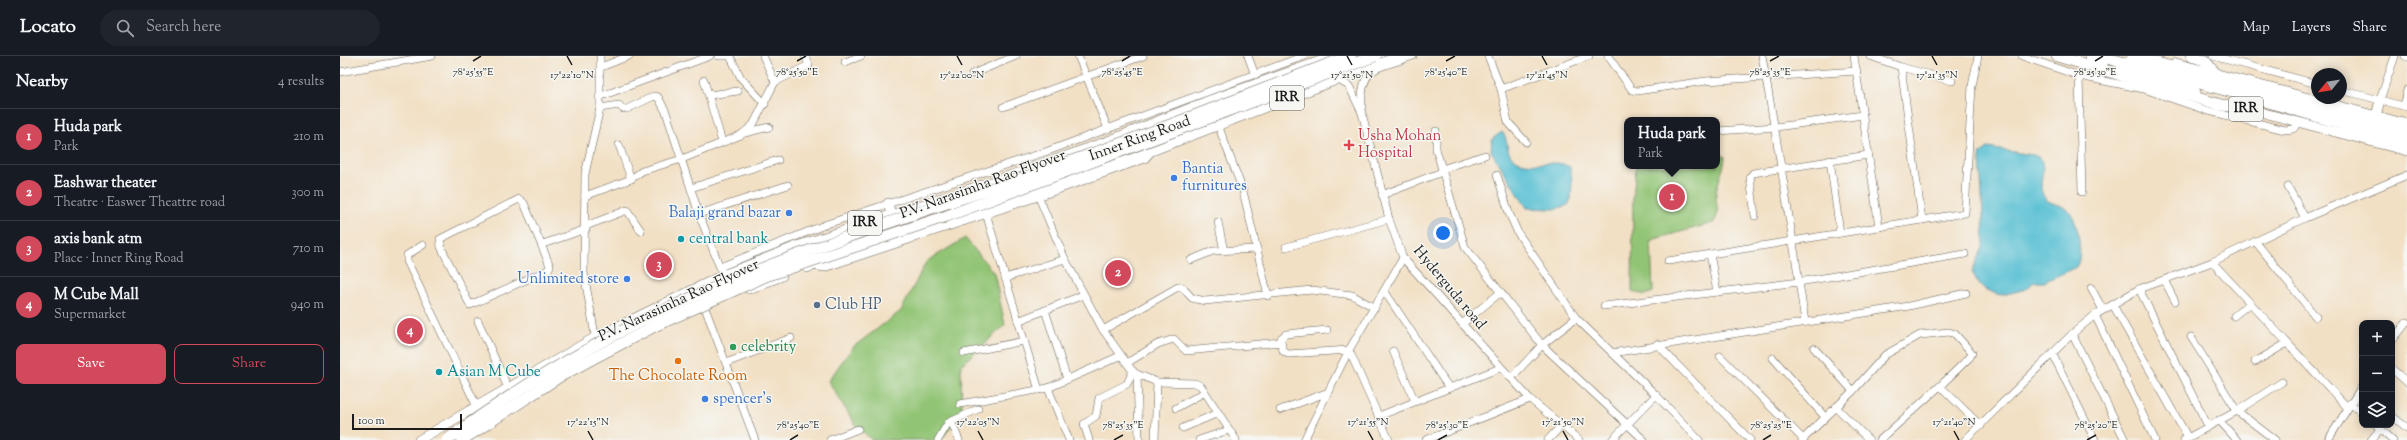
<!DOCTYPE html>
<html lang="en">
<head>
<meta charset="utf-8">
<style>
  body { margin:0; font-family:"Sorts Mill Goudy",serif; background:#20242c; color:#f1f3f6 }
  .controls { position:absolute; right:12px; bottom:12px; display:grid; overflow:hidden; border-radius:8px; box-shadow:0 2px 10px #0003 }
  .controls button { width:36px; height:36px; display:grid; place-items:center; padding:0; border:0; border-bottom:1px solid #363941; background:#171b24; color:#f1f3f6; font:20px sans-serif }
  .compass { position:absolute; left:1971px; top:12px; width:36px; height:36px; border-radius:50%; background:#171b24; box-shadow:0 2px 10px #0003; rotate:240deg }
  .scale { position:absolute; left:12px; bottom:10px; width:110px; box-sizing:border-box; padding-left:4px; border:2px solid #1c1c1c; border-top:0; font-size:11px; line-height:14px; white-space:nowrap; color:#1c1c1c; -webkit-text-stroke:3px #f6f6f2; paint-order:stroke }
  .you { position:absolute; left:1103px; top:177px; width:14px; height:14px; margin:-10px; border:3px solid #fff; border-radius:50%; background:#1a73e8; box-shadow:0 0 0 6px #1a73e833 }
  .badge { display:grid; place-items:center; width:26px; height:26px; border-radius:50%; background:#d1495b; color:#fff; font-size:13px; font-weight:700 }
  .pin { position:absolute; translate:-50% -50%; border:2px solid #fff; box-shadow:0 1px 4px #0006 }
  .popup { position:absolute; left:1284px; top:61px; width:96px; height:52px; box-sizing:border-box; display:grid; place-content:center; border-radius:8px; background:#171b24; filter:drop-shadow(0 1px 3px #0005); font-size:13px; white-space:nowrap; color:#9ea1a6 }
  .popup b { font-size:15px; color:#f1f3f6 }
  .popup::after { content:''; position:absolute; left:50%; top:100%; margin-left:-8px; border:8px solid transparent; border-top-color:#171b24 }
  .list { margin:0; padding:0; list-style:none }
  h2 { display:flex; justify-content:space-between; align-items:center; height:52px; margin:0; padding:0 16px; font-size:17px }
  h2 small { font-size:13px; font-weight:400; color:#9ea1a6 }
  .list li { display:grid; grid-template-columns:26px 1fr auto; gap:12px; align-items:center; box-sizing:border-box; height:56px; padding:0 16px; border-top:1px solid #363941 }
  .list b { display:block; font-size:15px; white-space:nowrap }
  .list p { margin:0; font-size:13px; white-space:nowrap; color:#9ea1a6 }
  .list em { font-size:13px; font-style:normal; color:#9ea1a6 }
  .actions { display:flex; gap:8px; padding:12px 16px }
  .actions a { flex:1; padding:9px 0; border:1px solid #d1495b; border-radius:8px; text-align:center; font-size:14px; color:#d1495b }
  .actions .main { background:#d1495b; color:#fff }
  .icon { flex:none; width:22px; height:22px; fill:none; stroke:currentColor; stroke-width:2; stroke-linecap:round; stroke-linejoin:round }
  .map { position:relative; flex:none; width:2067px; height:384px; overflow:hidden }
  header { display:flex; align-items:center; gap:24px; box-sizing:border-box; height:56px; padding:0 20px; background:#171b24; border-bottom:1px solid #363941 }
  header strong { font-size:19px }
  nav { display:flex; gap:22px; margin-inline-start:auto; font-size:14px }
  .search { width:280px; height:36px; background:#20242c; display:flex; align-items:center; gap:10px; box-sizing:border-box; padding:0 14px; border-radius:22px; color:#9ea1a6; font-size:15px }
  main { display:flex }
  aside { flex:1; background:#171b24 }
  .map>svg:first-child { display:block }
  .green { fill:#92c474; stroke:#577048 }
  .water { fill:#56bfd3; stroke:#396e78 }
  .lines { fill:none; stroke-linecap:round; stroke-linejoin:round }
  .minor-casing { stroke:#676157; stroke-width:8 }
  .major-casing { stroke:#676157; stroke-width:10 }
  .highway-casing { stroke:#676157; stroke-width:12 }
  .minor { stroke:#fff; stroke-width:7 }
  .major { stroke:#fff; stroke-width:9 }
  .highway { stroke:#fff; stroke-width:11 }
  .highway-bridge-casing { stroke:#676157; stroke-width:12; stroke-linecap:butt }
  .highway-bridge { stroke:#fff; stroke-width:11 }
  .ticks { fill:none; stroke:#1c1c1c; stroke-width:1.5 }
  .health-dot { fill:#e0444e; stroke:#f6f6f2; stroke-width:1.5 }
  .shop-dot { fill:#3f7fe0; stroke:#f6f6f2; stroke-width:1.5 }
  .culture-dot { fill:#0f9aa8; stroke:#f6f6f2; stroke-width:1.5 }
  .service-dot { fill:#5c6f8a; stroke:#f6f6f2; stroke-width:1.5 }
  .leisure-dot { fill:#2e9e5b; stroke:#f6f6f2; stroke-width:1.5 }
  .food-dot { fill:#e8710a; stroke:#f6f6f2; stroke-width:1.5 }
  .labels { text-anchor:middle; dominant-baseline:central; stroke-width:3; stroke-linejoin:round; paint-order:stroke }
  .shield { fill:#f6f6f2; stroke:#5d5d5c; stroke-width:1 }
  .shield-label { font-size:14px; font-weight:bold; fill:#1c1c1c }
  .health-label { font-size:15px; fill:#be3a42; stroke:#f6f6f2; text-anchor:start }
  .street-label { font-size:15px; fill:#1c1c1c; stroke:#f6f6f2 }
  .shop-label { font-size:15px; fill:#366cbe; stroke:#f6f6f2; text-anchor:start }
  .culture-label { font-size:15px; fill:#0d838f; stroke:#f6f6f2; text-anchor:start }
  .service-label { font-size:15px; fill:#4e5e75; stroke:#f6f6f2; text-anchor:start }
  .leisure-label { font-size:15px; fill:#27864d; stroke:#f6f6f2; text-anchor:start }
  .food-label { font-size:15px; fill:#c56008; stroke:#f6f6f2 }
  .ticks-label { font-size:10px; text-anchor:middle; fill:#1c1c1c; stroke:#f6f6f2; stroke-width:3; stroke-linejoin:round; paint-order:stroke }
</style>
</head>
<body>
<header>
<strong>Locato</strong>
<div class="search"><svg class="icon" aria-label="search" viewBox="0 0 24 24"><circle cx="10" cy="10" r="6"/><path d="M15 15l6 6"/></svg>Search here</div>
<nav><a>Map</a><a>Layers</a><a>Share</a></nav>
</header>
<main>
<aside>
<h2>Nearby<small>4 results</small></h2>
<ul class="list">
<li><span class="badge">1</span><div><b>Huda park</b><p>Park</p></div><em>210 m</em></li>
<li><span class="badge">2</span><div><b>Eashwar theater</b><p>Theatre · Easwer Theattre road</p></div><em>300 m</em></li>
<li><span class="badge">3</span><div><b>axis bank atm</b><p>Place · Inner Ring Road</p></div><em>710 m</em></li>
<li><span class="badge">4</span><div><b>M Cube Mall</b><p>Supermarket</p></div><em>940 m</em></li>
</ul>
<div class="actions"><a class="main">Save</a><a>Share</a></div>
</aside>
<div class="map">
<svg width="2067" height="384" viewBox="0 0 2067 384">
  <rect width="100%" height="100%" fill="#f6f6f2"/>
  <filter id="ink" filterUnits="userSpaceOnUse"><feTurbulence type="fractalNoise" baseFrequency=".025" numOctaves="2"/><feDisplacementMap in="SourceGraphic" scale="8" xChannelSelector="R" yChannelSelector="G"/><feConvolveMatrix kernelMatrix="1 2 1 2 8 2 1 2 1" color-interpolation-filters="sRGB"/></filter>
  <filter id="wash" filterUnits="userSpaceOnUse"><feTurbulence type="fractalNoise" baseFrequency=".012" numOctaves="4" result="noise"/><feDisplacementMap in="SourceGraphic" scale="16" xChannelSelector="R" yChannelSelector="G"/><feGaussianBlur stdDeviation="0.9" result="paint"/><feColorMatrix in="noise" values="0 0 0 0 0 0 0 0 0 0 0 0 0 0 0 0 0 1.4 0 .05"/><feComposite in="paint" operator="in"/></filter>
  <g filter="url(#wash)">
    <rect width="100%" height="100%" fill="#f2e0c5"/>
    <g class="green">
      <path d="M1377,94L1385,101C1384,116 1376,127 1376,141C1376,152 1381,157 1373,167L1311,184L1313,236L1305,239L1292,235L1293,141L1296,110H1377Z"/>
      <polygon points="625,182 654,217 665,269 621,309 622,355 601,384 532,384 517,371 488,325 513,291 561,255 586,206"/>
    </g>
    <g class="water">
      <path d="M1162,76C1170,83 1163,98 1178,105C1194,112 1216,102 1230,111L1232,124L1231,143L1228,149L1215,153L1187,152L1151,95L1152,83Z"/>
      <path d="M1648,92L1699,100C1708,113 1697,126 1703,139C1707,149 1722,147 1729,155C1738,164 1744,201 1736,211L1704,226H1694L1686,233L1663,239L1656,238L1640,230L1632,216L1643,191L1644,183L1640,102L1641,97Z"/>
    </g>
  </g>
  <g filter="url(#ink)">
    <g class="lines">
      <defs>
        <g id="minor">
          <polyline points="379,0 386,0"/>
          <polyline points="390,0 401,22 425,48"/>
          <polyline points="423,0 435,26"/>
          <polyline points="738,0 768,73"/>
          <polyline points="908,0 915,19"/>
          <polyline points="1148,0 1161,33 1168,66 1186,86"/>
          <polyline points="1268,0 1292,34 1297,35 1366,25 1517,15"/>
          <path d="M1422,0C1438,89 1452,177 1465,266"/>
          <polyline points="1514,0 1539,171"/>
          <polyline points="1530,0 1561,11 1612,25"/>
          <polyline points="1682,0 1739,20 1804,33 1865,54 1945,74 1953,73 1957,69"/>
          <polyline points="1873,0 1977,28"/>
          <polyline points="2065,0 2067,1"/>
          <polyline points="505,6 521,0"/>
          <polyline points="261,11 289,0"/>
          <polyline points="1561,11 1582,164"/>
          <polyline points="0,16 92,0"/>
          <polyline points="632,18 676,0"/>
          <polyline points="1739,20 1742,136"/>
          <polyline points="364,24 382,86"/>
          <polyline points="994,24 1000,25 1009,30 1022,57 1049,163 1063,202 1190,343 1239,384"/>
          <polyline points="1161,33 1249,0"/>
          <polyline points="2001,34 2067,51"/>
          <polyline points="369,39 398,35"/>
          <polyline points="259,41 370,0"/>
          <polyline points="2040,44 2055,0"/>
          <polyline points="2063,50 2067,34"/>
          <polyline points="663,51 803,0"/>
          <path d="M1022,51C1020,8 1039,13 1073,0"/>
          <polyline points="260,52 279,49 283,53 287,53 314,40 318,41 326,56 359,158 381,214"/>
          <polyline points="878,69 903,135 928,240"/>
          <polyline points="1096,75 1096,93 1125,191 1202,289 1304,384"/>
          <polyline points="1377,75 1436,71 1523,59"/>
          <polyline points="405,77 429,71"/>
          <polyline points="279,89 291,123"/>
          <polyline points="1490,104 1500,177"/>
          <polyline points="1102,113 1145,99"/>
          <polyline points="1157,119 1169,157 1178,177 1236,262 1316,339 1359,384"/>
          <polyline points="1948,131 1965,162"/>
          <polyline points="351,132 438,104"/>
          <polyline points="697,137 725,203 763,274 794,317 817,326 815,384"/>
          <polyline points="1042,139 1102,116"/>
          <polyline points="245,140 291,123 302,115 342,103 401,79 413,69 435,26 469,9 465,0"/>
          <polygon points="179,143 184,147 210,210 208,214 130,249 101,191 100,183"/>
          <polyline points="645,154 699,334"/>
          <polyline points="359,158 448,129"/>
          <polyline points="1415,160 1410,121 1413,117 1528,99"/>
          <polyline points="878,166 884,195"/>
          <polyline points="246,170 287,154 301,175"/>
          <polyline points="1915,185 1976,261"/>
          <polyline points="203,188 246,173"/>
          <polyline points="83,189 67,199 67,205 137,351"/>
          <polyline points="946,191 1049,163"/>
          <polyline points="1370,198 1377,236"/>
          <polyline points="851,204 873,195 917,193"/>
          <polyline points="1328,205 1625,157 1632,30 1638,0"/>
          <polyline points="1872,206 2007,351"/>
          <polyline points="474,210 484,212 698,141 805,103 812,95"/>
          <polyline points="380,211 487,168 708,95 964,0"/>
          <polyline points="665,222 725,203"/>
          <polyline points="1824,224 1835,245"/>
          <polyline points="1751,232 1763,254"/>
          <polyline points="1799,233 1868,370"/>
          <polyline points="1045,236 1109,332"/>
          <polyline points="1773,249 1848,382"/>
          <polyline points="1264,250 1459,226 1625,198"/>
          <polyline points="365,252 415,384"/>
          <polyline points="705,254 727,323"/>
          <polyline points="1755,259 1815,384"/>
          <polyline points="1894,260 1910,247"/>
          <polyline points="138,265 168,332"/>
          <polyline points="678,265 743,239"/>
          <polyline points="1122,268 1161,236"/>
          <polyline points="763,274 838,231 842,231 852,242 865,245 972,234 1012,239 1035,252"/>
          <polyline points="1732,278 1785,384"/>
          <polyline points="1851,281 1897,355 1935,384"/>
          <polyline points="256,285 244,217 245,118 260,52 260,0"/>
          <polyline points="2052,285 2067,266"/>
          <polyline points="941,286 941,282 946,278 987,274"/>
          <polyline points="1317,288 1410,384"/>
          <polyline points="1474,292 1513,335"/>
          <polyline points="1053,295 1075,345"/>
          <polyline points="624,297 684,285"/>
          <polyline points="1272,297 1569,250 1626,237"/>
          <polyline points="1713,299 1755,384"/>
          <polyline points="1380,300 1464,384"/>
          <polyline points="1433,302 1485,361"/>
          <polyline points="1915,306 1947,287"/>
          <polyline points="386,307 451,282"/>
          <polyline points="787,307 818,288 834,283 846,295 941,286 943,295 948,298 1009,294 1049,384"/>
          <polyline points="2052,313 2067,326"/>
          <polyline points="797,318 799,384"/>
          <polyline points="1171,322 1202,289 1236,262"/>
          <polyline points="817,326 855,327 861,330 896,384"/>
          <polyline points="1600,330 1641,370"/>
          <polyline points="708,332 729,384"/>
          <polyline points="2010,347 2022,357"/>
          <polyline points="620,348 708,332 780,300"/>
          <polyline points="1496,351 1529,384"/>
          <polyline points="836,352 865,336"/>
          <polyline points="940,354 986,337"/>
          <polyline points="1039,360 1160,312"/>
          <polyline points="2052,360 2067,372"/>
          <polyline points="1879,364 1897,384"/>
          <polyline points="611,365 619,384"/>
          <polyline points="2036,369 2053,384"/>
          <polyline points="843,372 878,357"/>
          <polyline points="490,384 518,373"/>
          <polyline points="598,384 608,367 638,353"/>
          <polyline points="749,384 744,368 756,360 759,342 787,328 793,315"/>
          <polyline points="859,384 889,374"/>
          <polyline points="964,384 1009,294 1063,202"/>
          <polyline points="1086,384 1190,343"/>
          <polyline points="1208,384 1221,370"/>
          <polyline points="1272,384 1316,339"/>
          <polyline points="1462,384 1513,335 1545,299 1580,279 1609,276 1615,278 1632,297 1630,301 1600,330 1540,384"/>
          <polyline points="1625,384 1732,278 1755,259 1799,233 1872,206 1965,162 2067,119"/>
          <polyline points="1844,384 1897,355 1942,326"/>
          <polyline points="1988,384 2022,330"/>
          <polyline points="2031,384 2041,372"/>
        </g>
        <g id="major">
          <polyline points="1749,0 1765,5"/>
          <polyline points="1836,7 2067,68"/>
          <polyline points="1781,11 1856,36"/>
          <polyline points="1894,49 2067,95"/>
          <polyline points="2036,60 2040,44"/>
          <polyline points="548,147 551,159"/>
          <polyline points="609,165 788,104 1059,0"/>
          <polyline points="467,212 597,169"/>
          <polyline points="409,233 442,220"/>
          <polyline points="79,384 254,282 383,219 457,190 690,113 773,83 870,44 994,0"/>
        </g>
        <g id="highway">
          <polyline points="1717,0 1881,49 1900,51"/>
          <polyline points="1759,0 1918,43 2067,87"/>
          <polyline points="1792,0 2067,77"/>
          <polyline points="1852,0 1864,4 1875,17"/>
        </g>
      </defs>
      <use href="#minor" class="minor-casing"/>
      <use href="#major" class="major-casing"/>
      <use href="#highway" class="highway-casing"/>
      <use href="#minor" class="minor"/>
      <use href="#major" class="major"/>
      <use href="#highway" class="highway"/>
      <defs>
        <g id="highway-bridge">
          <path d="M107,384C182,328 265,280 351,242C456,195 567,161 676,124C788,87 899,42 1010,0"/>
          <polyline points="122,384 219,321 252,303 317,269 426,220 607,160 1035,0"/>
        </g>
      </defs>
      <use href="#highway-bridge" class="highway-bridge-casing"/>
      <use href="#highway-bridge" class="highway-bridge"/>
    </g>
  </g>
  <path class="ticks" d="M227,0L232,9M617,0L622,9M1007,0L1012,9M1202,0L1207,9M1592,0L1597,9M133,5L141,0M457,5L466,0M782,5L790,0M1106,5L1115,0M1430,5L1439,0M1755,5L1763,0M248,375L253,384M638,375L643,384M1028,375L1033,384M1223,375L1228,384M1614,375L1619,384M450,384L458,379M774,384L783,379M1098,384L1107,379M1423,384L1431,379M1747,384L1756,379"/>
  <path class="health-dot" d="M1007 83h4v4h4v4h-4v4h-4v-4h-4v-4h4z"/>
  <g class="shop-dot">
    <circle cx="834" cy="122" r="4"/>
    <circle cx="449" cy="157" r="4"/>
    <circle cx="287" cy="223" r="4"/>
    <circle cx="365" cy="343" r="4"/>
  </g>
  <g class="culture-dot">
    <circle cx="341" cy="183" r="4"/>
    <circle cx="99" cy="316" r="4"/>
  </g>
  <circle class="service-dot" cx="477" cy="249" r="4"/>
  <circle class="leisure-dot" cx="393" cy="291" r="4"/>
  <circle class="food-dot" cx="338" cy="305" r="4"/>
  <g class="labels">
    <g class="shield">
      <rect x="930" y="30" width="34" height="24" rx="3"/>
      <rect x="1889" y="41" width="34" height="24" rx="3"/>
      <rect x="508" y="155" width="34" height="24" rx="3"/>
    </g>
    <g class="shield-label">
      <text x="947" y="42">IRR</text>
      <text x="1906" y="53">IRR</text>
      <text x="525" y="167">IRR</text>
    </g>
    <g class="health-label">
      <text x="1018" y="80">Usha Mohan<tspan x="1018" dy="17">Hospital</tspan></text>
    </g>
    <g class="street-label">
      <text transform="translate(800 83) rotate(-20)">Inner Ring Road</text>
      <text transform="translate(643 129) rotate(-20)">P.V. Narasimha Rao Flyover</text>
      <text transform="translate(1109 232) rotate(50)">Hyderguda road</text>
      <text transform="translate(339 245) rotate(-25)">P.V. Narasimha Rao Flyover</text>
    </g>
    <g class="shop-label">
      <text x="842" y="113">Bantia<tspan x="842" dy="17">furnitures</tspan></text>
      <text x="441" y="157" text-anchor="end">Balaji grand bazar</text>
      <text x="279" y="223" text-anchor="end">Unlimited store</text>
      <text x="373" y="343">spencer's</text>
    </g>
    <g class="culture-label">
      <text x="349" y="183">central bank</text>
      <text x="107" y="316">Asian M Cube</text>
    </g>
    <g class="service-label">
      <text x="485" y="249">Club HP</text>
    </g>
    <g class="leisure-label">
      <text x="401" y="291">celebrity</text>
    </g>
    <g class="food-label">
      <text x="338" y="320">The Chocolate Room</text>
    </g>
  </g>
  <g class="ticks-label">
    <text x="133" y="19">78°25'55"E</text>
    <text x="457" y="19">78°25'50"E</text>
    <text x="782" y="19">78°25'45"E</text>
    <text x="1106" y="19">78°25'40"E</text>
    <text x="1430" y="19">78°25'35"E</text>
    <text x="1755" y="19">78°25'30"E</text>
    <text x="232" y="22">17°22'10"N</text>
    <text x="622" y="22">17°22'00"N</text>
    <text x="1012" y="22">17°21'50"N</text>
    <text x="1207" y="22">17°21'45"N</text>
    <text x="1597" y="22">17°21'35"N</text>
    <text x="248" y="369">17°22'15"N</text>
    <text x="638" y="369">17°22'05"N</text>
    <text x="1028" y="369">17°21'55"N</text>
    <text x="1223" y="369">17°21'50"N</text>
    <text x="1614" y="369">17°21'40"N</text>
    <text x="458" y="372">78°25'40"E</text>
    <text x="783" y="372">78°25'35"E</text>
    <text x="1107" y="372">78°25'30"E</text>
    <text x="1431" y="372">78°25'25"E</text>
    <text x="1756" y="372">78°25'20"E</text>
  </g>
</svg>
<div class="controls">
<button>+</button>
<button>−</button>
<button><svg class="icon" aria-label="layers" viewBox="0 0 24 24"><path d="M12 4l9 5-9 5-9-5zM3 14l9 5 9-5"/></svg></button>
</div>
<svg class="compass" viewBox="-18 -18 36 36"><path d="M0-13l5 13h-10z" fill="#e53935"/><path d="M0 13l5-13h-10z" fill="#9ea1a6"/></svg>
<div class="scale">100 m</div>
<div class="you"></div>
<div class="pin badge" style="left:1332px;top:141px">1</div>
<div class="popup"><b>Huda park</b>Park</div>
<div class="pin badge" style="left:778px;top:217px">2</div>
<div class="pin badge" style="left:319px;top:209px">3</div>
<div class="pin badge" style="left:70px;top:275px">4</div>
</div>
</main>
</body>
</html>
